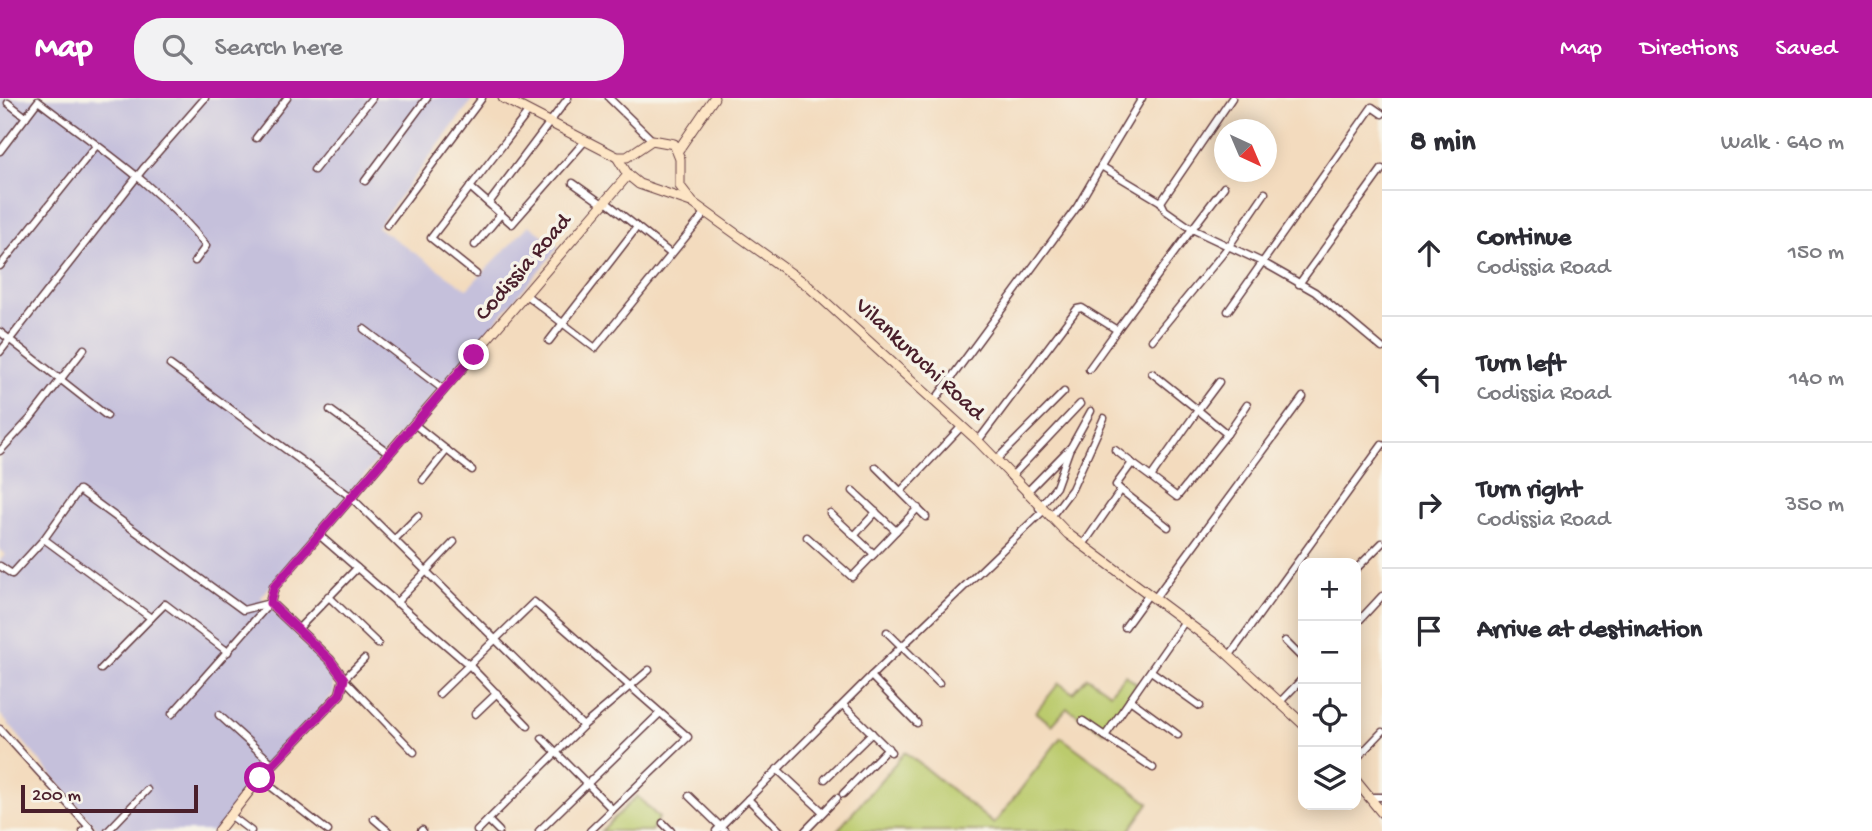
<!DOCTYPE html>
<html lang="en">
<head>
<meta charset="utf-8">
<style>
  body { margin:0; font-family:"Gochi Hand",sans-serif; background:#f2f2f3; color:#2b2b33 }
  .controls { position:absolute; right:21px; bottom:21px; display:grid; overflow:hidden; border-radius:14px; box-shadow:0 4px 18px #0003 }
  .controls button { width:63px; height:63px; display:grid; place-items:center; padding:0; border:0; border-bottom:2px solid #e1e1e2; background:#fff; color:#2b2b33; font:35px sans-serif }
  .compass { position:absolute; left:1214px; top:21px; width:63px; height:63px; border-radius:50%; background:#fff; box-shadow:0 4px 18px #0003; rotate:136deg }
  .scale { position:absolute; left:21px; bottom:18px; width:177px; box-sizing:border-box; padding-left:7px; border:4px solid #4a1f2b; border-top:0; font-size:19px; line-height:24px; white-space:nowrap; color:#4a1f2b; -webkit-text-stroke:5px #f7f3e8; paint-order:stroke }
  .stop { position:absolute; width:21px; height:21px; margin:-16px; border:5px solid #b5179e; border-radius:50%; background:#fff }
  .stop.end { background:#b5179e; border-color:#fff; box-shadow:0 2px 7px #0008 }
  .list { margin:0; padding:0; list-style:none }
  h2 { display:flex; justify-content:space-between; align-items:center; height:91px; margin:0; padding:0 28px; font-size:30px }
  h2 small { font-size:23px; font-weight:400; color:#7c7c81 }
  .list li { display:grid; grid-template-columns:46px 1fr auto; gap:21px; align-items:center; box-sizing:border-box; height:126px; padding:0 28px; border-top:2px solid #e1e1e2 }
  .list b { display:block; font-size:26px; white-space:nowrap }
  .list p { margin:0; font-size:23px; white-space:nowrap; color:#7c7c81 }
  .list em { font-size:23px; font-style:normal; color:#7c7c81 }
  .icon { flex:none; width:38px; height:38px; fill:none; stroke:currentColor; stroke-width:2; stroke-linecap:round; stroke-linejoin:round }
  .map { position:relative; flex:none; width:1382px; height:733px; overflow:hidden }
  header { display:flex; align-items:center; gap:42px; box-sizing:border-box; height:98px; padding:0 35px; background:#b5179e; color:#fff }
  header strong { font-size:33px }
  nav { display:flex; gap:38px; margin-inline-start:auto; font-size:24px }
  .search { width:490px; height:63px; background:#f2f2f3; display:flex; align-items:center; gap:18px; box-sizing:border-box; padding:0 24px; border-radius:28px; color:#7c7c81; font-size:26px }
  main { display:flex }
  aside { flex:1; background:#fff }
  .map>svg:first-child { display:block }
  .industrial { fill:#c5c0db }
  .green { fill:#bbcb6d; stroke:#82754c; stroke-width:2 }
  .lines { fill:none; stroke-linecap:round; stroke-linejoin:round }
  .street-casing { stroke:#633b41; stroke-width:9 }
  .secondary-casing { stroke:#633b41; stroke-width:11 }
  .street { stroke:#fff; stroke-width:6 }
  .secondary { stroke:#fde5c5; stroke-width:9 }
  .route { stroke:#b5179e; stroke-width:9 }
  .labels { text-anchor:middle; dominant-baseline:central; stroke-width:7; stroke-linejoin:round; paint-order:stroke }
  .street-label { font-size:23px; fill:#4a1f2b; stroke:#f7f3e8 }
</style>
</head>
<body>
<header>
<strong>Map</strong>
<div class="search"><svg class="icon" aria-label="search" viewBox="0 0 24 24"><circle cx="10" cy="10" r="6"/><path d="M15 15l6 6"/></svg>Search here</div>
<nav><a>Map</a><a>Directions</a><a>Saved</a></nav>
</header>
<main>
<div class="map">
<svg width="1382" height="733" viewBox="0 0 1382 733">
  <rect width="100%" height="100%" fill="#f7f3e8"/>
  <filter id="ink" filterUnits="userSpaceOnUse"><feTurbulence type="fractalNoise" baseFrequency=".0143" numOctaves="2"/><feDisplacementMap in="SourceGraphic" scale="14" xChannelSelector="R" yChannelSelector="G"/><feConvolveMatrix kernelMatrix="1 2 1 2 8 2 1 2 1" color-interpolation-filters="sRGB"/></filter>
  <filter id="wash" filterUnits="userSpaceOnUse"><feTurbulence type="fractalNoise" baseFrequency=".00686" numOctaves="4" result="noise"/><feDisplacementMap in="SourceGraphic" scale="28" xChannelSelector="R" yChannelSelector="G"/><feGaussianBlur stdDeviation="1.57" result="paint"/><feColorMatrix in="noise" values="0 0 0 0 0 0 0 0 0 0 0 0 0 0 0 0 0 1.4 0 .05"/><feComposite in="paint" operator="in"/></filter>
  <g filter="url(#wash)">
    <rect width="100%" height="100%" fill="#f3dbbe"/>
    <polygon class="industrial" points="0,0 474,0 377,129 467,191 529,127 559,149 261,499 331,576 334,595 216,733 99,733 0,616 0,462 5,457 0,452"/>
    <g class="green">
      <polygon points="1125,577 1137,586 1104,634 1067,610 1052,627 1036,614 1059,585 1073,595 1087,579 1110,595"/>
      <polygon points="1061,639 1149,705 1129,733 837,733 905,654 994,726"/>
      <polygon points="637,698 659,720 651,733 601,733"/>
    </g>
  </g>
  <g filter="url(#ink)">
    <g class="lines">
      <defs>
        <g id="street">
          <polyline points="609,0 652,42"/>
          <polyline points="8,5 26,19"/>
          <polyline points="256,40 287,0"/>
          <path d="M0,53L38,3C95,47 162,90 206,148L195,163"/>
          <polyline points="1101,68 1142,0"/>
          <polyline points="314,72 372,0"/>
          <polyline points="365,83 427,0"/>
          <polyline points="573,85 604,107"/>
          <polyline points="470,89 512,126 585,43"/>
          <polyline points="1224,89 1192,131 1264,165 1315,194 1382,250"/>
          <polyline points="606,104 671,156"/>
          <polyline points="489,105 568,0"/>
          <polyline points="387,127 482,0"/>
          <polyline points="475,147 501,116"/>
          <polyline points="0,168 96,48"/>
          <polyline points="476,176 431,140 529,13"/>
          <polyline points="1299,186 1382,71"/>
          <polyline points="526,197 595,250 706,114"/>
          <polyline points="1228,213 1372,9 1382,16"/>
          <polyline points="364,231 444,292"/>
          <polyline points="0,234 107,318"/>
          <polyline points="1152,242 1229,148 1265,95"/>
          <polyline points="549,243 637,129"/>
          <polyline points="0,254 143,71 205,0"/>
          <polyline points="170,267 351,399 583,628 477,733"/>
          <polyline points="1089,271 1117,232"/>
          <polyline points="1152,275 1198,312 1219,284"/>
          <polyline points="935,302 1077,109 1101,68 1161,104 1232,0"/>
          <polyline points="330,312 389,355"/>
          <polyline points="414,326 472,372"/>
          <polyline points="1227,336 1247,307"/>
          <polyline points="978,343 1077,211 1082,210 1117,232 1192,131 1165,112 1161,104"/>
          <polyline points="1115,352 1132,365"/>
          <polyline points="0,353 30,321 84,251"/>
          <polyline points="996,362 1064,294"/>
          <polyline points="876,369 926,419"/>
          <polyline points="1011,379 1080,306"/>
          <polyline points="423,382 447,352"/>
          <polyline points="1121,392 1168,429"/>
          <polyline points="853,393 896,433"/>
          <polyline points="901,393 962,328"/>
          <polyline points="1026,395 1071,349 1091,313"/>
          <polyline points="1039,410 1056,389 1070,350"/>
          <polyline points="830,415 874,456"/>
          <polyline points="1050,420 1072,391 1104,320"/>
          <polyline points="319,437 469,567 528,628"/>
          <polyline points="854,438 876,414"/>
          <polyline points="807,439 852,479 918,410"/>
          <polyline points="44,441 151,520 165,506 228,554"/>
          <polyline points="395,441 418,418"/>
          <polyline points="1083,447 1121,392 1116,387 1132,365 1151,379 1198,312 1227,336 1177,399 1151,379"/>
          <polyline points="0,468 12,476 44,441 79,392 243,512 270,505"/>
          <polyline points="1356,471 1382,445"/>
          <polyline points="328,498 378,546"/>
          <polyline points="1155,500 1303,299"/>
          <polyline points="396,505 454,444"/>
          <polyline points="1356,526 1382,498"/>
          <polyline points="1125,529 1149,496"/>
          <polyline points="298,531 357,470"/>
          <polyline points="887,534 939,585"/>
          <polyline points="1285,543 1303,561"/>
          <polyline points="1230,557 1382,347"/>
          <polyline points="364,561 344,581 414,654"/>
          <polyline points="101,571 151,520"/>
          <polyline points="1151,573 1200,608"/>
          <polyline points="871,578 917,625"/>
          <polyline points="439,596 534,504 688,639 590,733"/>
          <polyline points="1130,602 1178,637"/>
          <polyline points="1281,603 1303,580"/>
          <polyline points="843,607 891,654"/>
          <polyline points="172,616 269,506"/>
          <polyline points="475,616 497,595"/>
          <polyline points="219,617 273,666"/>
          <polyline points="1083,623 1105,638"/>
          <polyline points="583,628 649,572"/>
          <polyline points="0,631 89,729"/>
          <polyline points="542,640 612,711"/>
          <polyline points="1356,661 1382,634"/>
          <polyline points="1153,670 1105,638 1185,523"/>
          <polyline points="777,671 823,714"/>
          <polyline points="260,680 328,733"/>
          <polyline points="825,681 872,635"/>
          <polyline points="843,696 888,650"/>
          <polyline points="689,698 725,733"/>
          <polyline points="1368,699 1382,699"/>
          <polyline points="748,701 780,733"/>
          <polyline points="230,717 251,733"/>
          <polyline points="374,721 388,733"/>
          <polyline points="488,722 499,733"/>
          <polyline points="663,725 671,733"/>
          <polyline points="83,733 89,729 92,733"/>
          <polyline points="108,733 147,692"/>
          <polyline points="421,733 422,732"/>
          <polyline points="539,733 660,615"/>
          <polyline points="716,733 871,578 1043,413"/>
          <polyline points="805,733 837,700"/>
        </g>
        <g id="secondary">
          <polyline points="503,0 617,59 627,59 652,42 674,46 680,61 680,88 693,105 807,187 978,343 1068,436 1221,550 1303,626"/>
          <polyline points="679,51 714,0"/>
          <polyline points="617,59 628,77 639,86 691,104"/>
          <polyline points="1356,683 1382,715"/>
          <polyline points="218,733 258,682 340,596 344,581 330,562 270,505 274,489 628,77"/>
        </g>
      </defs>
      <use href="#street" class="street-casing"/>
      <use href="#secondary" class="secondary-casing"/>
      <use href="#street" class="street"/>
      <use href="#secondary" class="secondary"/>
    </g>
  </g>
  <g class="lines" filter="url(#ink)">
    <polyline class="route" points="260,680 340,596 344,581 330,562 270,505 274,489 474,257"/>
  </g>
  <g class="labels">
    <g class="street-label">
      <text transform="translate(524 170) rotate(-49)">Codissia Road</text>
      <text transform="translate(919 262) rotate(43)">Vilankuruchi Road</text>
    </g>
  </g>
</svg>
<div class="controls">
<button>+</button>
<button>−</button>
<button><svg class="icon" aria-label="locate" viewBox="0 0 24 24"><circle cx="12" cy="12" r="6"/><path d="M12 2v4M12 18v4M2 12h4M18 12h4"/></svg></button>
<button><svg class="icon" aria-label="layers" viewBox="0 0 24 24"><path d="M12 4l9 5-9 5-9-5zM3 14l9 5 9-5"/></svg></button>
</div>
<svg class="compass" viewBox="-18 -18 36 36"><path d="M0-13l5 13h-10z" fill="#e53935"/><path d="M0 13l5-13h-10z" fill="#7c7c81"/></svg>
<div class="scale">200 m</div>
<div class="stop" style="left:260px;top:680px"></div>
<div class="stop end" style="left:474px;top:257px"></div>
</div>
<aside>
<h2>8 min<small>Walk · 640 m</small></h2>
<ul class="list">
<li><svg class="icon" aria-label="ahead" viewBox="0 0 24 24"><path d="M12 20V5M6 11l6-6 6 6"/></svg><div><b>Continue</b><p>Codissia Road</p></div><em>150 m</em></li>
<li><svg class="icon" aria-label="left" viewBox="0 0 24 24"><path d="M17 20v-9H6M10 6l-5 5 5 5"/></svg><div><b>Turn left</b><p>Codissia Road</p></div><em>140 m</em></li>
<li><svg class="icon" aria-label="right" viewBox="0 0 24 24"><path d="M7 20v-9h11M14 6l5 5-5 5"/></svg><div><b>Turn right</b><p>Codissia Road</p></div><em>350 m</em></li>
<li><svg class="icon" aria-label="arrive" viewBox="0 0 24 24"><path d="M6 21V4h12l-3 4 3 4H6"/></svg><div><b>Arrive at destination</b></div></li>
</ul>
</aside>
</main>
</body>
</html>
